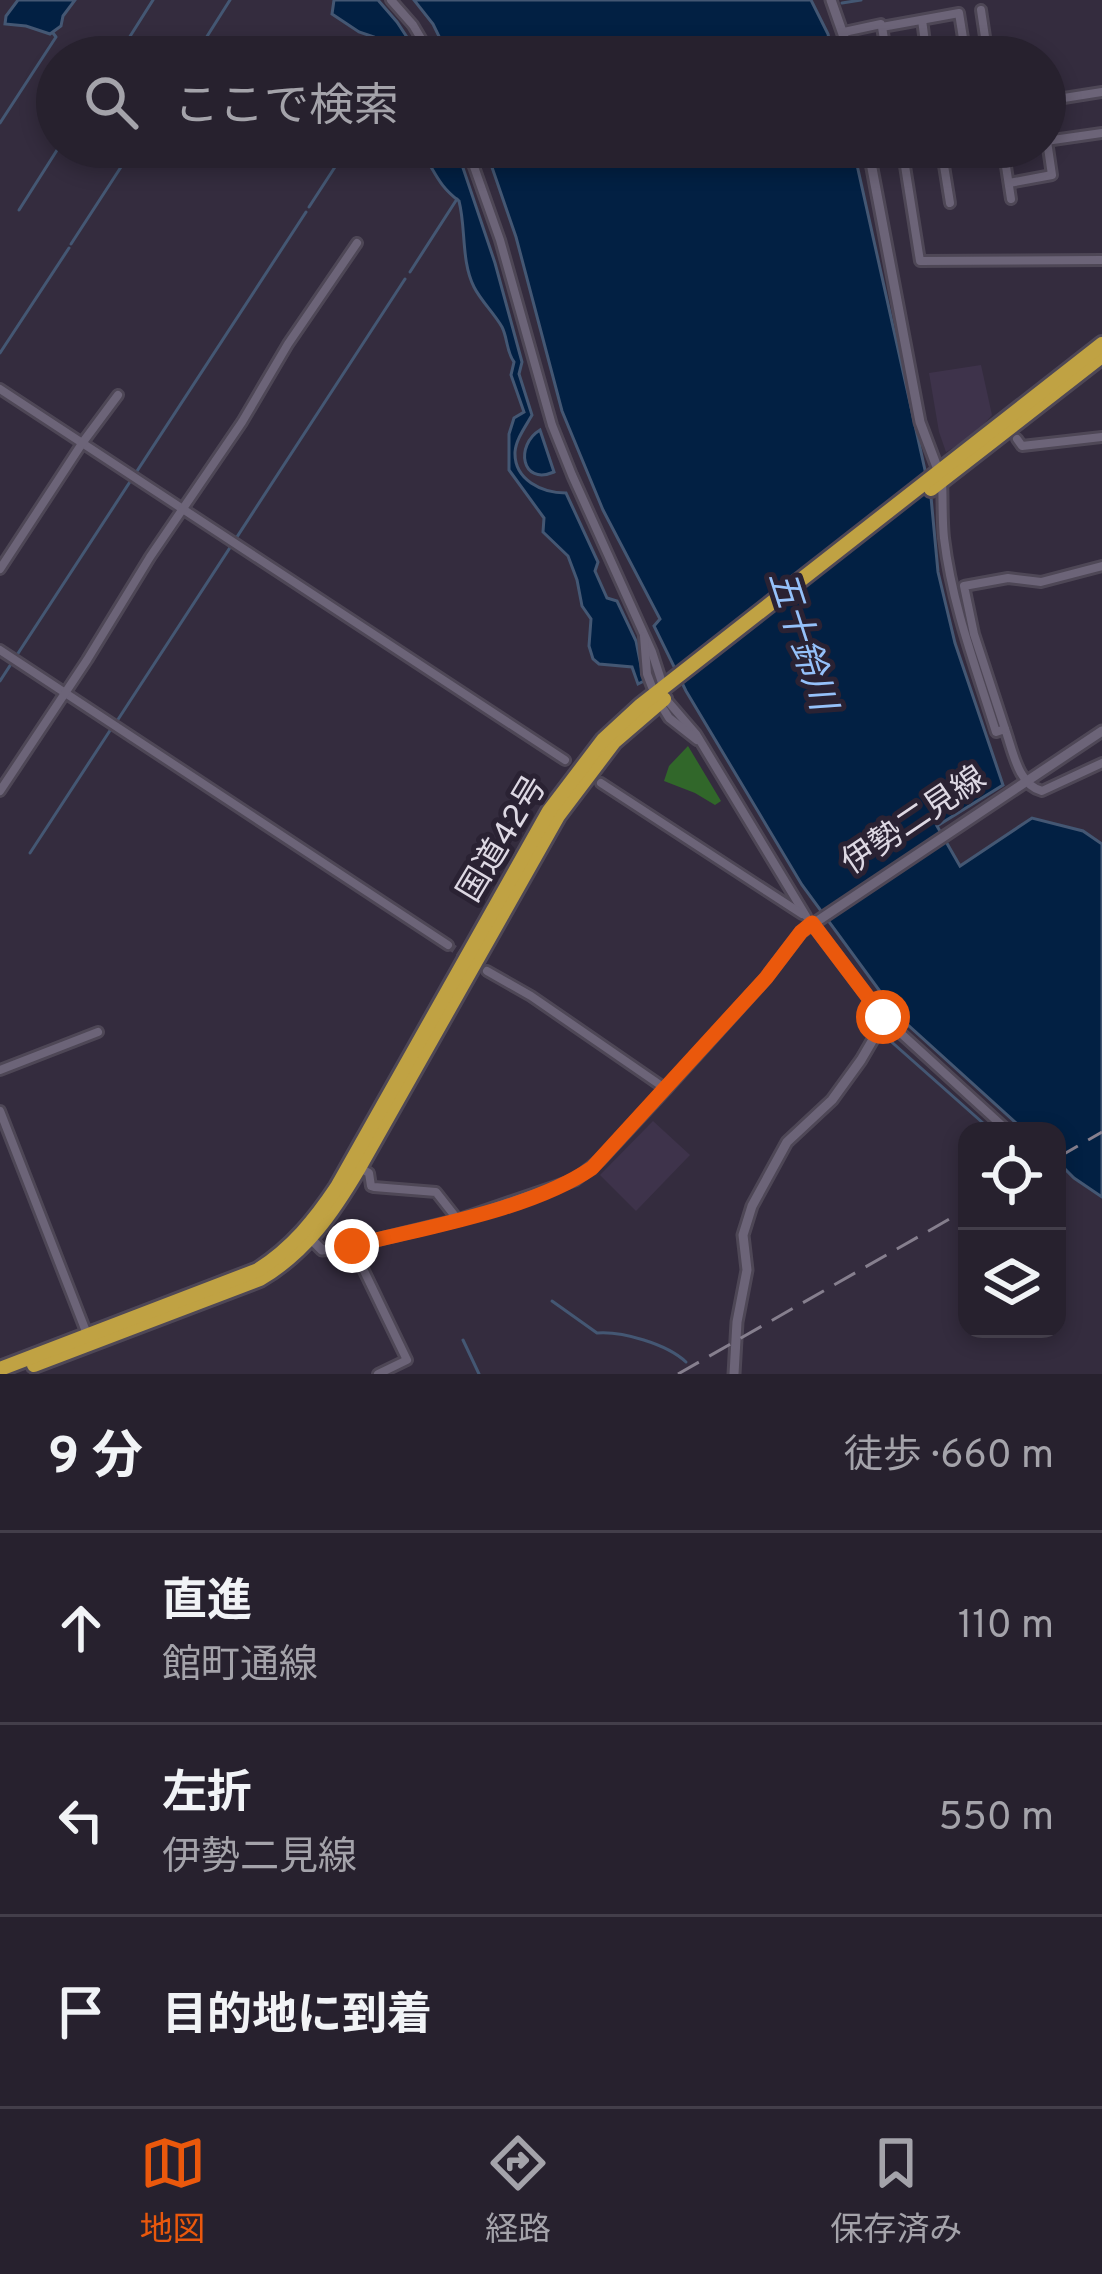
<!DOCTYPE html>
<html lang="ja">
<head>
<meta charset="utf-8">
<style>
  body { margin:0; font-family:Overpass,"Noto Sans JP",sans-serif; background:#332e3a; color:#f1f3f6 }
  .controls { position:absolute; right:36px; bottom:36px; display:grid; overflow:hidden; border-radius:24px; box-shadow:0 6px 18px #0003 }
  .controls button { width:108px; height:108px; display:grid; place-items:center; padding:0; border:0; border-bottom:3px solid #433e4a; background:#27212e; color:#f1f3f6; font:60px sans-serif }
  .stop { position:absolute; width:36px; height:36px; margin:-27px; border:9px solid #ea580c; border-radius:50%; background:#fff }
  .stop.end { background:#ea580c; border-color:#fff; box-shadow:0 3px 12px #0008 }
  .list { margin:0; padding:0; list-style:none }
  h2 { display:flex; justify-content:space-between; align-items:center; height:156px; margin:0; padding:0 48px; font-size:51px }
  h2 small { font-size:39px; font-weight:400; color:#a4a3aa }
  .list li { display:grid; grid-template-columns:78px 1fr auto; gap:36px; align-items:center; box-sizing:border-box; height:192px; padding:0 48px; border-top:3px solid #433e4a }
  .list b { display:block; font-size:45px; white-space:nowrap }
  .list p { margin:0; font-size:39px; white-space:nowrap; color:#a4a3aa }
  .list em { font-size:39px; font-style:normal; color:#a4a3aa }
  .icon { flex:none; width:66px; height:66px; fill:none; stroke:currentColor; stroke-width:2; stroke-linecap:round; stroke-linejoin:round }
  .map { position:relative; flex:none; width:1102px; height:1374px; overflow:hidden }
  .search { position:absolute; background:#27212e; box-shadow:0 6px 18px #0003; left:36px; right:36px; top:36px; height:132px; display:flex; align-items:center; gap:30px; box-sizing:border-box; padding:0 42px; border-radius:66px; color:#a4a3aa; font-size:45px }
  .sheet { height:732px; background:#27212e }
  nav { display:flex; justify-content:space-around; align-items:center; box-sizing:border-box; height:168px; border-top:3px solid #433e4a; background:#27212e; font-size:33px; color:#a4a3aa }
  nav a { display:grid; justify-items:center; gap:6px }
  nav .on { color:#ea580c }
  .map>svg:first-child { display:block }
  .built { fill:#3e334b }
  .green { fill:#31672a }
  .water { fill:#022043; stroke:#445773; stroke-width:3 }
  .lines { fill:none; stroke-linecap:round; stroke-linejoin:round }
  .stream { stroke:#445773; stroke-width:3 }
  .street-tunnel { stroke:#4d4657; stroke-width:8; stroke-dasharray:8 4; stroke-linecap:butt }
  .street-casing { stroke:#4e4756; stroke-width:14 }
  .secondary-casing { stroke:#4e4756; stroke-width:15 }
  .highway-casing { stroke:#4e4756; stroke-width:20 }
  .street { stroke:#6c6478; stroke-width:8 }
  .secondary { stroke:#6c6478; stroke-width:9 }
  .highway { stroke:#c0a243; stroke-width:14 }
  .rail { stroke:#867f8e; stroke-width:3; stroke-dasharray:24 12; stroke-linecap:butt }
  .route { stroke:#ea580c; stroke-width:15 }
  .labels { text-anchor:middle; dominant-baseline:central; stroke-width:10; stroke-linejoin:round; paint-order:stroke }
  .street-label { font-size:33px; fill:#ddd8e3; stroke:#2a2233 }
  .water-label { font-size:36px; font-style:italic; fill:#95c1fa; stroke:#2a2233 }
</style>
</head>
<body>
<div class="map">
<svg width="1102" height="1374" viewBox="0 0 1102 1374">
  <rect width="100%" height="100%" fill="#342c3e"/>
  <g class="built">
    <polygon points="981,365 992,415 975,434 946,452 939,432 929,373"/>
    <polygon points="653,1121 690,1155 636,1211 600,1175"/>
  </g>
  <polygon class="green" points="688,746 721,801 715,805 695,793 664,781 669,766"/>
  <g class="water">
    <polygon points="18,0 75,0 63,16 61,26 50,34 26,26 5,24 6,16"/>
    <polygon points="334,0 378,0 397,22 420,57 382,55 374,37 359,32 332,14"/>
    <polygon points="414,0 811,0 828,34 833,57 449,57 433,24"/>
    <path d="M418,147H456L495,263L522,362L519,374L532,415C526,426 516,439 515,452C514,480 542,493 566,493L598,562L595,571L607,598L617,601L636,641L644,681L638,684L632,667L599,664L593,659L589,646L591,619L582,606L577,580L568,556L543,532L544,518L509,470V434L514,418L524,412L511,375L514,362C506,351 508,339 502,327C494,313 481,301 474,287C461,261 466,228 459,201C436,184 435,169 418,147Z"/>
    <polygon points="485,147 853,147 931,497 938,572 955,643 1003,785 937,826 960,866 1032,818 1083,831 1102,844 1102,1197 1074,1178 1057,1161 1057,1131 1025,1131 898,1016 802,885 686,691 654,626 660,619 603,510 562,411 516,237"/>
    <path d="M540,430L554,472C521,486 515,445 540,430Z"/>
  </g>
  <g class="lines">
    <g class="stream">
      <polyline points="842,3 861,0"/>
      <polyline points="117,57 153,0"/>
      <polyline points="194,57 230,0"/>
      <polyline points="0,123 56,37 53,33"/>
      <polyline points="309,207 348,147"/>
      <polyline points="19,210 59,147"/>
      <polyline points="71,244 134,147"/>
      <polyline points="410,272 457,199"/>
      <polyline points="0,353 69,248"/>
      <polyline points="0,681 306,212"/>
      <polyline points="117,721 405,279"/>
      <polyline points="30,853 111,729"/>
      <polyline points="886,1037 992,1131"/>
      <path d="M552,1301L597,1333C622,1331 667,1344 686,1362"/>
      <polyline points="463,1340 479,1374"/>
    </g>
    <polyline class="street-tunnel" points="448,945 487,971"/>
    <defs>
      <g id="street">
        <polyline points="391,0 413,25 432,57"/>
        <polyline points="981,10 988,57"/>
        <polyline points="922,20 927,57"/>
        <polyline points="882,27 887,57"/>
        <polyline points="844,32 881,24 882,27 959,13 966,57"/>
        <polyline points="1045,101 1102,92"/>
        <polyline points="1046,141 1102,133"/>
        <polyline points="467,147 500,240 552,425 572,475 652,652 663,686"/>
        <polyline points="902,147 920,261 1102,260"/>
        <polyline points="941,147 950,203"/>
        <polyline points="1003,147 1011,199"/>
        <polyline points="957,148 963,147"/>
        <polyline points="1009,183 1052,175 1047,141"/>
        <polyline points="0,389 565,760"/>
        <polyline points="1017,439 1022,446 1102,437"/>
        <path d="M942,480C943,499 942,519 944,538C952,605 976,668 996,732L1005,729C1013,751 1018,785 1042,791L1102,763"/>
        <polyline points="0,569 83,442 118,395"/>
        <polyline points="644,636 647,674 652,687"/>
        <polyline points="0,650 448,945"/>
        <polyline points="665,698 696,734 806,916"/>
        <polyline points="664,710 669,718 697,740"/>
        <polyline points="1005,729 974,634 964,586 1008,578 1041,582 1102,566"/>
        <polyline points="601,783 802,914"/>
        <polyline points="0,791 87,660 150,557 242,422 288,344 357,243"/>
        <polyline points="487,971 531,996 666,1089"/>
        <polyline points="883,1017 1008,1131"/>
        <polyline points="0,1070 98,1032"/>
        <polyline points="0,1111 87,1334"/>
        <polyline points="360,1168 369,1173 371,1186 374,1187 436,1192 458,1220"/>
        <polyline points="352,1246 407,1360 378,1374"/>
      </g>
      <g id="secondary">
        <polyline points="831,0 851,57"/>
        <polyline points="868,147 920,422 940,475"/>
        <polyline points="310,1238 322,1250 343,1248 458,1220 575,1180 600,1160 666,1089 766,978 801,932 1102,731"/>
        <polyline points="734,1374 737,1322 747,1270 743,1235 752,1206 787,1142 832,1100 861,1060 882,1024 883,1017 812,923"/>
      </g>
      <g id="highway">
        <polyline points="931,489 1102,356"/>
        <path d="M34,1365L260,1279C306,1252 333,1212 359,1168L558,816L614,742L664,699"/>
        <path d="M0,1369L258,1270C292,1248 315,1220 337,1187L549,811L603,740L641,705L1102,344"/>
      </g>
    </defs>
    <use href="#street" class="street-casing"/>
    <use href="#secondary" class="secondary-casing"/>
    <use href="#highway" class="highway-casing"/>
    <use href="#street" class="street"/>
    <use href="#secondary" class="secondary"/>
    <use href="#highway" class="highway"/>
    <g class="rail">
      <polyline points="1057,1158 1102,1132"/>
      <polyline points="678,1374 967,1209"/>
    </g>
  </g>
  <g class="lines">
    <path class="route" d="M352,1246C425,1227 531,1210 592,1168L766,978L801,932L812,923L883,1017"/>
  </g>
  <g class="labels">
    <g class="street-label">
      <text transform="translate(915 822) rotate(-34)">伊勢二見線</text>
      <text transform="translate(504 840) rotate(-59)">国道42号</text>
    </g>
    <g class="water-label">
      <text transform="translate(800 641) rotate(72)">五十鈴川</text>
    </g>
  </g>
</svg>
<div class="controls">
<button><svg class="icon" aria-label="locate" viewBox="0 0 24 24"><circle cx="12" cy="12" r="6"/><path d="M12 2v4M12 18v4M2 12h4M18 12h4"/></svg></button>
<button><svg class="icon" aria-label="layers" viewBox="0 0 24 24"><path d="M12 4l9 5-9 5-9-5zM3 14l9 5 9-5"/></svg></button>
</div>
<div class="stop" style="left:883px;top:1017px"></div>
<div class="stop end" style="left:352px;top:1246px"></div>
<div class="search"><svg class="icon" aria-label="search" viewBox="0 0 24 24"><circle cx="10" cy="10" r="6"/><path d="M15 15l6 6"/></svg>ここで検索</div>
</div>
<section class="sheet">
<h2>9 分<small>徒歩 · 660 m</small></h2>
<ul class="list">
<li><svg class="icon" aria-label="ahead" viewBox="0 0 24 24"><path d="M12 20V5M6 11l6-6 6 6"/></svg><div><b>直進</b><p>館町通線</p></div><em>110 m</em></li>
<li><svg class="icon" aria-label="left" viewBox="0 0 24 24"><path d="M17 20v-9H6M10 6l-5 5 5 5"/></svg><div><b>左折</b><p>伊勢二見線</p></div><em>550 m</em></li>
<li><svg class="icon" aria-label="arrive" viewBox="0 0 24 24"><path d="M6 21V4h12l-3 4 3 4H6"/></svg><div><b>目的地に到着</b></div></li>
</ul>
</section>
<nav>
<a class="on"><svg class="icon" aria-label="map" viewBox="0 0 24 24"><path d="M3 6l6-2 6 2 6-2v14l-6 2-6-2-6 2zM9 4v14M15 6v14"/></svg>地図</a>
<a><svg class="icon" aria-label="directions" viewBox="0 0 24 24"><path d="M12 3l9 9-9 9-9-9zM9 14v-3h6M13 9l2 2-2 2"/></svg>経路</a>
<a><svg class="icon" aria-label="saved" viewBox="0 0 24 24"><path d="M7 4h10v16l-5-4-5 4z"/></svg>保存済み</a>
</nav>
</body>
</html>
